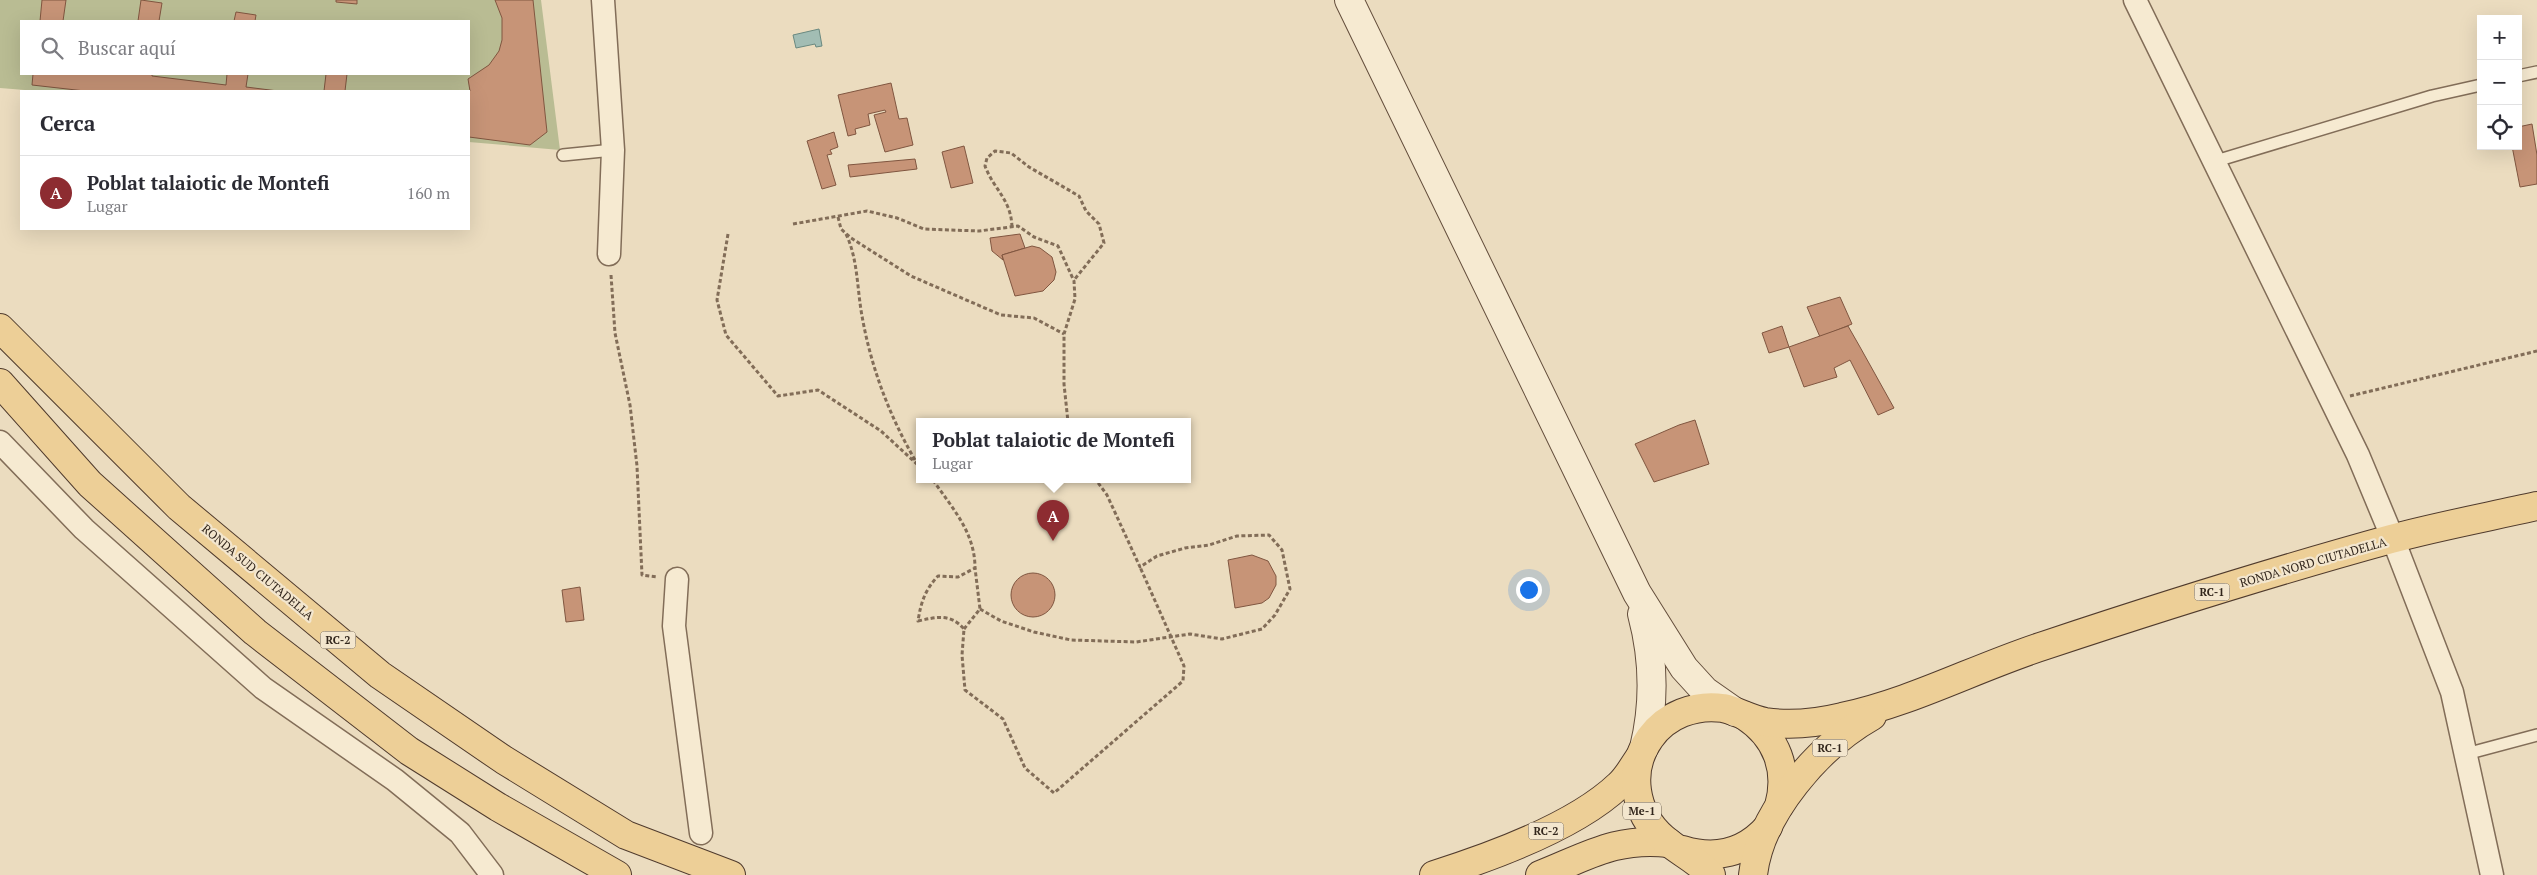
<!DOCTYPE html>
<html lang="es">
<head>
<meta charset="utf-8">
<style>
  body { margin:0; font-family:"PT Serif",serif; background:#f2f2f3; color:#2b2b33 }
  .controls { position:absolute; right:15px; top:15px; display:grid; overflow:hidden; border-radius:0px; box-shadow:0 5px 20px #0002 }
  .controls button { width:45px; height:45px; display:grid; place-items:center; padding:0; border:0; border-bottom:1px solid #e1e1e2; background:#fff; color:#2b2b33; font:25px sans-serif }
  .you { position:absolute; left:1528px; top:589px; width:18px; height:18px; margin:-12px; border:4px solid #fff; border-radius:50%; background:#1a73e8; box-shadow:0 0 0 8px #1a73e833 }
  .badge { display:grid; place-items:center; width:32px; height:32px; border-radius:50%; background:#8d2c31; color:#fff; font-size:16px; font-weight:700 }
  .pin { position:absolute; translate:-50% -41px; filter:drop-shadow(0 1px 2px #0008) }
  .pin::after { content:''; position:absolute; top:26px; width:18px; height:15px; background:inherit; clip-path:polygon(0 0,100% 0,50% 100%) }
  .popup { position:absolute; left:916px; top:418px; width:275px; height:65px; box-sizing:border-box; display:grid; place-content:center; border-radius:0px; background:#fff; filter:drop-shadow(0 1px 4px #0005); font-size:16px; white-space:nowrap; color:#7c7c81 }
  .popup b { font-size:19px; color:#2b2b33 }
  .popup::after { content:''; position:absolute; left:50%; top:100%; margin-left:-10px; border:10px solid transparent; border-top-color:#fff }
  .list { margin:0; padding:0; list-style:none }
  h2 { display:flex; justify-content:space-between; align-items:center; height:65px; margin:0; padding:0 20px; font-size:21px }
  h2 small { font-size:16px; font-weight:400; color:#7c7c81 }
  .list li { display:grid; grid-template-columns:32px 1fr auto; gap:15px; align-items:center; box-sizing:border-box; height:75px; padding:0 20px; border-top:1px solid #e1e1e2 }
  .list b { display:block; font-size:19px; white-space:nowrap }
  .list p { margin:0; font-size:16px; white-space:nowrap; color:#7c7c81 }
  .list em { font-size:16px; font-style:normal; color:#7c7c81 }
  .icon { flex:none; width:28px; height:28px; fill:none; stroke:currentColor; stroke-width:2; stroke-linecap:round; stroke-linejoin:round }
  .map { position:relative; flex:none; width:2537px; height:875px; overflow:hidden }
  .search { position:absolute; background:#fff; box-shadow:0 5px 20px #0002; left:20px; top:20px; width:450px; height:55px; display:flex; align-items:center; gap:12px; box-sizing:border-box; padding:0 18px; border-radius:0px; color:#7c7c81; font-size:19px }
  .panel { position:absolute; background:#fff; box-shadow:0 5px 20px #0002; left:20px; top:90px; width:450px; height:140px; border-radius:0px }
  .map>svg:first-child { display:block }
  .cemetery { fill:#b9bc93; fill-rule:evenodd }
  .water { fill:#a2bdb4; stroke:#6a8980 }
  .building { fill:#c79477; stroke:#805640 }
  .lines { fill:none; stroke-linecap:round; stroke-linejoin:round }
  .service-casing { stroke:#826d58; stroke-width:14 }
  .minor-casing { stroke:#826d58; stroke-width:25 }
  .secondary-casing { stroke:#644e3c; stroke-width:30 }
  .primary-casing { stroke:#503b2d; stroke-width:30 }
  .path { stroke:#826d58; stroke-width:3; stroke-dasharray:4 2.5; stroke-linecap:butt }
  .service { stroke:#f6ead1; stroke-width:11 }
  .minor { stroke:#f6ead1; stroke-width:22 }
  .secondary { stroke:#f6ead1; stroke-width:28 }
  .primary { stroke:#edcf97; stroke-width:28 }
  .labels { text-anchor:middle; dominant-baseline:central; stroke-width:4.5; stroke-linejoin:round; paint-order:stroke }
  .shield { fill:#f3e6ce; stroke:#6c6051; stroke-width:1 }
  .shield-label { font-size:11px; font-weight:bold; fill:#32261c }
  .street-label { font-size:12px; fill:#32261c; stroke:#f3e6ce }
</style>
</head>
<body>
<div class="map">
<svg width="2537" height="875" viewBox="0 0 2537 875">
  <rect width="100%" height="100%" fill="#ebdcbf"/>
  <path class="cemetery" d="M0,0H541L560,150L469,142V91H37L0,88ZM21,21H469V74H21Z"/>
  <polygon class="water" points="819,29 822,46 816,47 815,44 796,48 793,35"/>
  <g class="building">
    <polygon points="42,0 66,0 63,21 40,21"/>
    <polygon points="141,0 162,3 159,21 138,21"/>
    <polygon points="336,0 357,0 357,4 336,2"/>
    <polygon points="495,0 533,0 547,132 530,145 469,137 468,91 470,91 468,79 489,65 499,51 502,40 502,18"/>
    <polygon points="236,12 256,15 255,21 234,21"/>
    <polygon points="33,74 152,74 152,76 226,85 227,74 248,74 246,87 278,91 85,91 32,85"/>
    <polygon points="326,74 347,74 345,91 324,91"/>
    <polygon points="891,83 899,119 907,118 913,145 885,152 874,115 886,112 885,110 868,114 870,125 855,129 856,134 848,136 838,95"/>
    <polygon points="2532,124 2537,155 2537,184 2520,187 2512,146 2518,146 2518,127"/>
    <polygon points="834,132 838,147 830,150 832,154 827,155 836,185 822,189 807,141"/>
    <polygon points="964,146 973,183 951,188 942,152"/>
    <polygon points="915,159 917,169 850,177 848,165"/>
    <polygon points="1020,234 1025,248 1002,255 1003,260 992,251 990,238"/>
    <polygon points="1032,246 1040,248 1052,257 1056,272 1054,280 1043,291 1015,296 1002,255"/>
    <polygon points="1840,297 1852,324 1820,337 1807,307"/>
    <polygon points="1782,326 1789,347 1769,353 1762,333"/>
    <polygon points="1848,326 1860,347 1894,408 1878,415 1850,360 1834,368 1837,377 1804,387 1789,347"/>
    <polygon points="1695,420 1709,464 1654,482 1635,444 1679,425"/>
    <polygon points="1252,555 1268,561 1276,576 1276,585 1269,598 1262,603 1235,608 1228,560"/>
    <circle cx="1033" cy="595" r="22"/>
    <polygon points="580,587 584,620 566,622 562,590"/>
  </g>
  <g class="lines">
    <defs>
      <g id="service">
        <polyline points="2518,76 2537,72"/>
        <polyline points="563,155 613,150"/>
        <polyline points="2216,161 2432,96 2481,85"/>
        <polyline points="2466,754 2537,735"/>
      </g>
      <g id="minor">
        <polyline points="603,0 613,150 609,254"/>
        <polyline points="2135,0 2358,455 2393,539 2452,692 2492,875"/>
        <polyline points="0,442 84,529 263,688 395,780 460,833 492,875"/>
        <polyline points="677,579 674,626 701,833"/>
      </g>
      <g id="secondary">
        <polyline points="1349,0 1637,593 1684,668 1705,691 1735,712"/>
        <path d="M1642,614C1654,659 1655,703 1644,748"/>
      </g>
      <g id="primary">
        <polyline points="0,328 179,507 380,675 504,760 626,835 731,875"/>
        <polyline points="0,383 90,484 255,632 409,751 498,807 617,875"/>
        <path d="M1745,716C1777,737 1789,770 1779,806"/>
        <path d="M1683,850C1715,860 1745,853 1768,827"/>
        <path d="M1434,875C1491,857 1575,827 1619,785C1627,778 1633,767 1639,758"/>
        <path d="M1540,875C1588,856 1616,837 1669,843"/>
        <path d="M1711,875C1696,859 1679,852 1663,838C1634,813 1627,770 1650,738C1666,715 1695,704 1723,708C1737,711 1750,719 1765,722C1790,726 1817,723 1842,717C1913,702 1977,667 2046,645C2160,607 2275,571 2391,539C2439,526 2488,517 2537,506"/>
        <path d="M1753,875C1760,813 1819,746 1872,716"/>
      </g>
    </defs>
    <use href="#service" class="service-casing"/>
    <use href="#minor" class="minor-casing"/>
    <use href="#secondary" class="secondary-casing"/>
    <use href="#primary" class="primary-casing"/>
    <g class="path">
      <polyline points="838,217 841,229 851,238 911,276 1001,315 1034,318 1064,334"/>
      <polyline points="793,224 867,211 897,218 924,229 979,231 1018,226 1034,237 1058,246 1074,281 1075,299 1064,334 1064,384 1068,422"/>
      <path d="M1012,227C1011,199 994,190 985,166L987,158L995,151L1011,153L1029,167L1079,196L1086,211L1099,224L1104,243L1074,280"/>
      <polyline points="728,234 717,300 726,335 778,396 818,390 881,431 919,466"/>
      <path d="M846,234C858,259 857,289 862,316C871,367 889,415 915,460"/>
      <polyline points="611,275 615,333 630,405 637,466 642,575 658,577"/>
      <polyline points="2350,396 2537,351"/>
      <path d="M933,480C952,508 975,532 975,568L958,577L938,576C925,590 921,602 918,621C937,617 950,613 964,629L962,655L965,690L1003,719L1025,768L1054,793L1183,681L1184,666L1140,567"/>
      <polyline points="980,609 1001,621 1034,632 1071,640 1136,642 1190,634 1222,639 1262,629 1275,615 1290,589 1282,550 1269,535 1237,536 1209,545 1185,548 1157,556 1140,567 1107,495 1096,480"/>
      <polyline points="964,629 980,609 975,568"/>
    </g>
    <use href="#service" class="service"/>
    <use href="#minor" class="minor"/>
    <use href="#secondary" class="secondary"/>
    <use href="#primary" class="primary"/>
  </g>
  <g class="labels">
    <g class="shield">
      <rect x="2194.5" y="583.5" width="35" height="17" rx="4"/>
      <rect x="320.5" y="631.5" width="35" height="17" rx="4"/>
      <rect x="1812.5" y="739.5" width="35" height="17" rx="4"/>
      <rect x="1623" y="802.5" width="38" height="17" rx="4"/>
      <rect x="1528.5" y="822.5" width="35" height="17" rx="4"/>
    </g>
    <g class="shield-label">
      <text x="2212" y="592">RC-1</text>
      <text x="338" y="640">RC-2</text>
      <text x="1830" y="748">RC-1</text>
      <text x="1642" y="811">Me-1</text>
      <text x="1546" y="831">RC-2</text>
    </g>
    <g class="street-label">
      <text transform="translate(2313 562) rotate(-16)">RONDA NORD CIUTADELLA</text>
      <text transform="translate(258 572) rotate(40)">RONDA SUD CIUTADELLA</text>
    </g>
  </g>
</svg>
<div class="controls">
<button>+</button>
<button>−</button>
<button><svg class="icon" aria-label="locate" viewBox="0 0 24 24"><circle cx="12" cy="12" r="6"/><path d="M12 2v4M12 18v4M2 12h4M18 12h4"/></svg></button>
</div>
<div class="you"></div>
<div class="pin badge" style="left:1053px;top:541px">A</div>
<div class="popup"><b>Poblat talaiotic de Montefi</b>Lugar</div>
<div class="search"><svg class="icon" aria-label="search" viewBox="0 0 24 24"><circle cx="10" cy="10" r="6"/><path d="M15 15l6 6"/></svg>Buscar aquí</div>
<section class="panel">
<h2>Cerca<small></small></h2>
<ul class="list">
<li><span class="badge">A</span><div><b>Poblat talaiotic de Montefi</b><p>Lugar</p></div><em>160 m</em></li>
</ul>
</section>
</div>
</body>
</html>
